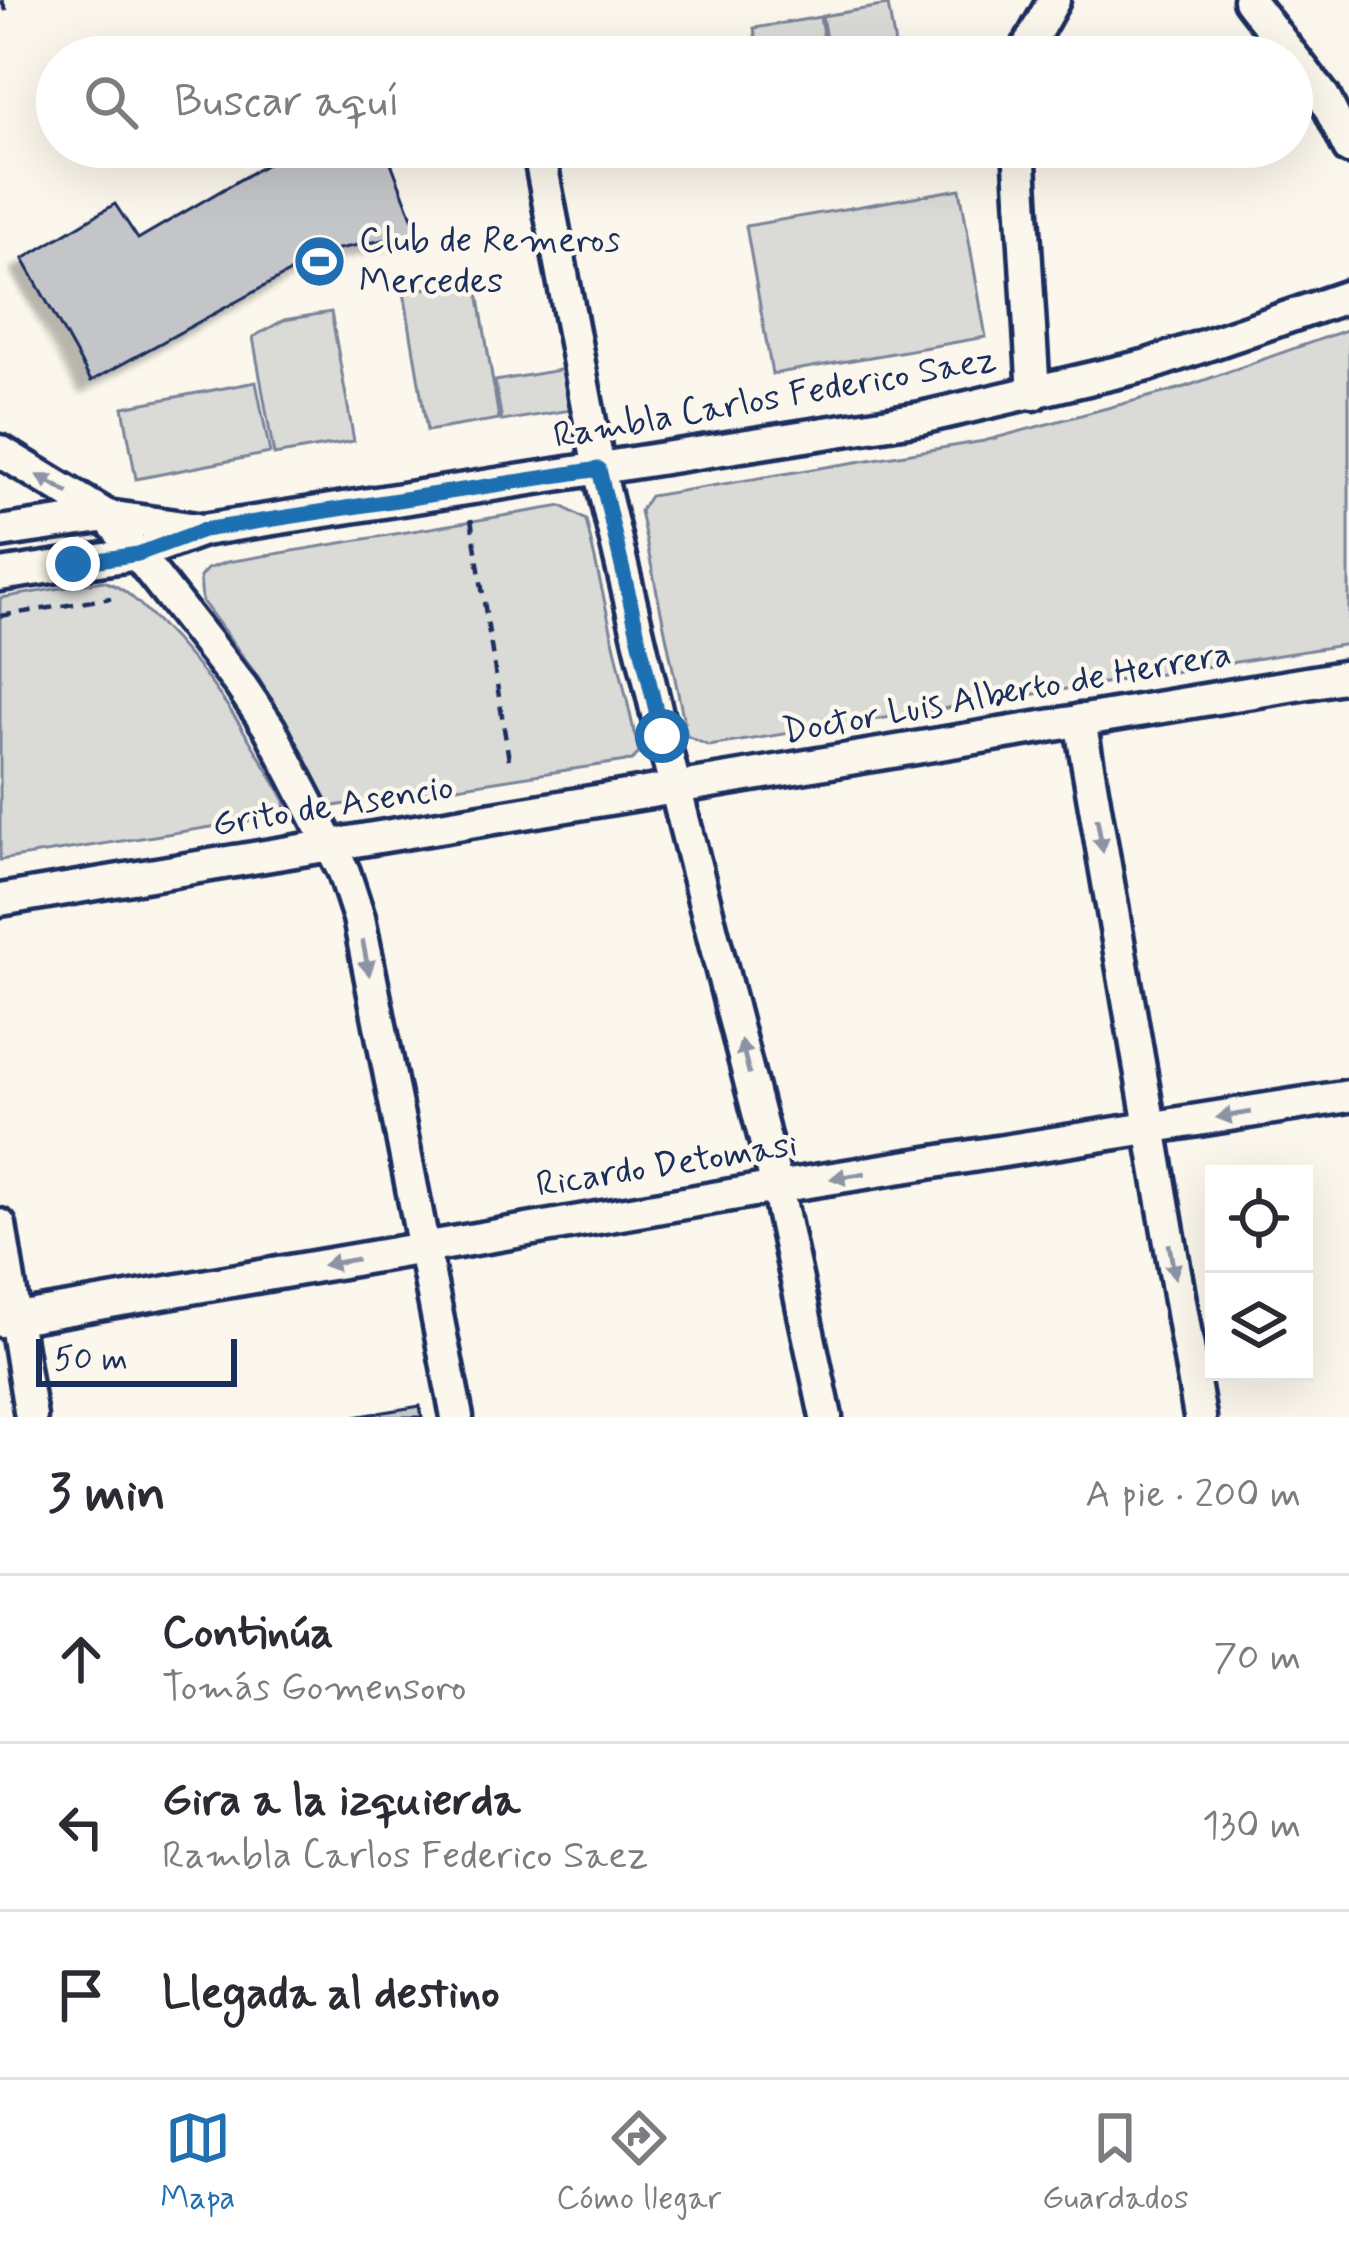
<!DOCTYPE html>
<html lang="es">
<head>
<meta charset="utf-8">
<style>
  body { margin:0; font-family:Mynerve,sans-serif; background:#f7f7f7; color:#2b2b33 }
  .controls { position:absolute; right:36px; bottom:36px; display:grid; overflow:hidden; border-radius:0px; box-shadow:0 12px 48px #0002 }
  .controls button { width:108px; height:108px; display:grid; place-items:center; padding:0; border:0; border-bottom:3px solid #e1e1e2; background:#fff; color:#2b2b33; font:60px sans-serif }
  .scale { position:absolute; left:36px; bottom:30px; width:201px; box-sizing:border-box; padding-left:12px; border:6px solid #1b2f5e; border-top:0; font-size:33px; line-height:42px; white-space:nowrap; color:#1b2f5e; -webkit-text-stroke:9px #fbf7ec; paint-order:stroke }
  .stop { position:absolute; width:36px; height:36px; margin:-27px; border:9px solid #1f6fb2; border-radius:50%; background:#fff }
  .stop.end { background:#1f6fb2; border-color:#fff; box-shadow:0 3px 12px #0008 }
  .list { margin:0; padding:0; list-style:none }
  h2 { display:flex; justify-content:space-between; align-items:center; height:156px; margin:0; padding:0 48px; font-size:51px }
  h2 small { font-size:39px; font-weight:400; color:#7c7c81 }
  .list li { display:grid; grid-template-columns:78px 1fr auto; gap:36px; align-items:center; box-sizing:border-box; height:168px; padding:0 48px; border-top:3px solid #e1e1e2 }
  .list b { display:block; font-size:45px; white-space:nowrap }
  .list p { margin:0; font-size:39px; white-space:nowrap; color:#7c7c81 }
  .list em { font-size:39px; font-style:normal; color:#7c7c81 }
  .icon { flex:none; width:66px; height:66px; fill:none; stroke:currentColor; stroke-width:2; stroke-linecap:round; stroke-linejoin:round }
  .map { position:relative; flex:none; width:1349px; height:1417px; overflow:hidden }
  .search { position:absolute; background:#fff; box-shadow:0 12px 48px #0002; left:36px; right:36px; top:36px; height:132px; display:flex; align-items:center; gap:30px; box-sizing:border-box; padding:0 42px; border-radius:66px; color:#7c7c81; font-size:45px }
  .sheet { height:660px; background:#fff }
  nav { display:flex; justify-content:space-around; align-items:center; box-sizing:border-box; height:168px; border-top:3px solid #e1e1e2; background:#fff; font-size:33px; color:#7c7c81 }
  nav a { display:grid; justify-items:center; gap:6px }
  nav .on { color:#1f6fb2 }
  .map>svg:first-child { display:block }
  .green { fill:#dadad7; stroke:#7a849a; stroke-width:3 }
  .building { fill:#c3c5c9; stroke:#1b2f5e; stroke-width:3; filter:url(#shadow) }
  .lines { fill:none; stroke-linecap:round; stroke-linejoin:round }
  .minor-casing { stroke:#1b2f5e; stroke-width:39 }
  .path { stroke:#1b2f5e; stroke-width:4.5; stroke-dasharray:12 9; stroke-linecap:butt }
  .minor { stroke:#fbf7ec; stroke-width:30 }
  .oneway { fill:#8b93a5 }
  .route { stroke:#1f6fb2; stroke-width:15 }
  .labels { text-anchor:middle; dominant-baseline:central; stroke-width:9; stroke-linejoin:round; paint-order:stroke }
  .poi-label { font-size:36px; fill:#1b2f5e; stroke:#fbf7ec; text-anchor:start }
  .street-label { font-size:36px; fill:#1b2f5e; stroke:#fbf7ec }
</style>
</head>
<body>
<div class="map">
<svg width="1349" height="1417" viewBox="0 0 1349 1417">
  <defs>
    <filter id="shadow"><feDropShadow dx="-11" dy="11" stdDeviation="3" flood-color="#0004"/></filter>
  </defs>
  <rect width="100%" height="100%" fill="#fbf7ec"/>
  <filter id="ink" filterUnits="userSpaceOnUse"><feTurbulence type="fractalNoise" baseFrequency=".00833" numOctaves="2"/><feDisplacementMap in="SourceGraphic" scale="24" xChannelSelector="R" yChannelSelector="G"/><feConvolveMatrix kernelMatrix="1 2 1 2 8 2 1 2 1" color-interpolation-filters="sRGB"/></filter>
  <g filter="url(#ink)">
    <g class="green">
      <polygon points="888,5 897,57 829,57 822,16"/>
      <polygon points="820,17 827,57 759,57 754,28"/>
      <polygon points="774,147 842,147 844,155 778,167"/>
      <polygon points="960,189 986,337 772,374 746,226"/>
      <polygon points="476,280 499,419 427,431 404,292"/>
      <polygon points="331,312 354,441 274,455 253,337 284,320"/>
      <polygon points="1349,329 1349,644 709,746 687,736 640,511 650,496 984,441 1182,388"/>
      <polygon points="571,368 577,409 502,421 495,381"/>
      <polygon points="256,382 270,453 136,479 123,407"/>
      <polygon points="562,506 586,520 639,753 632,760 334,806 329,804 258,677 202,601 200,577 207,569 227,562"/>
      <path d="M103,581C125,587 138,603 155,619C211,675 247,732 285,801L286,810L282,816L0,860V598Z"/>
    </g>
    <g class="building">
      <polygon points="296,147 385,147 418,233 329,251 91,381 23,259 115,204 138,239"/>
      <polygon points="420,1406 422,1417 354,1417"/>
    </g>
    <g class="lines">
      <defs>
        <g id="minor">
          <polyline points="1249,0 1324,97 1349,148"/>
          <polyline points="520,53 520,57"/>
          <polyline points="1022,57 1054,0"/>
          <polyline points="538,147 599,469 663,739 777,1187 826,1417"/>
          <polyline points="1019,147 1034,394"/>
          <polyline points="0,451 107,516 241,686 270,729 344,872 359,918 457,1417"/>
          <polyline points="0,532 107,516 197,529"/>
          <polyline points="0,575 138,554 203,530 921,418 1148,365 1349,296"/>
          <polyline points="1080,720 1200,1417"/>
          <polyline points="0,900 1349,676"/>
          <polyline points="0,1225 31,1417"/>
          <polyline points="0,1321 777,1187 1349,1096"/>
        </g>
      </defs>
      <use href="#minor" class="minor-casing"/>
      <g class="path">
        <polyline points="1,0 10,18"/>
        <polyline points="471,519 509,760"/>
        <polyline points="0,616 111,598"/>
      </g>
      <use href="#minor" class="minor"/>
    </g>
    <defs><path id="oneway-solid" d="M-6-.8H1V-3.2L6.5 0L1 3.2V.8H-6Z" transform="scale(3)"/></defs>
    <g class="oneway">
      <use href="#oneway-solid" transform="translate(53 484) rotate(-150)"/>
      <use href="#oneway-solid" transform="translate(1100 835) rotate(80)"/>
      <use href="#oneway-solid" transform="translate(366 958) rotate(79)"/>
      <use href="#oneway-solid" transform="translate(745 1057) rotate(-104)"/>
      <use href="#oneway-solid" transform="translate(1234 1115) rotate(171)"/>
      <use href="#oneway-solid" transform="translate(848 1176) rotate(171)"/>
      <use href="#oneway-solid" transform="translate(1172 1261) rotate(80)"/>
      <use href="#oneway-solid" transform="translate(340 1262) rotate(170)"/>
    </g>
  </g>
  <g class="lines" filter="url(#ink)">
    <polyline class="route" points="73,564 138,554 203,530 599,469 662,736"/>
  </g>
  <defs>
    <symbol id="stadium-disc" viewBox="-11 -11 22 22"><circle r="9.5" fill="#1f6fb2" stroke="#fbf7ec"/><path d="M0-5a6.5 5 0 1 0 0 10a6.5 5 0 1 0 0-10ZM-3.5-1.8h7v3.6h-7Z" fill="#fff"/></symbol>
  </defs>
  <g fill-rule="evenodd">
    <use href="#stadium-disc" x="290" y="232" width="59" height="59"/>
  </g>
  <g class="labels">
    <g class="poi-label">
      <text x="359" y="241">Club de Remeros<tspan x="359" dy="41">Mercedes</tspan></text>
    </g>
    <g class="street-label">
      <text transform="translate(775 399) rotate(-10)">Rambla Carlos Federico Saez</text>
      <text transform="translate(1007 694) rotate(-10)">Doctor Luis Alberto de Herrera</text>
      <text transform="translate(333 807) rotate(-9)">Grito de Asencio</text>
      <text transform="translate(667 1166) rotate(-9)">Ricardo Detomasi</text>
    </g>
  </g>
</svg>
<div class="controls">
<button><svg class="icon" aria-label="locate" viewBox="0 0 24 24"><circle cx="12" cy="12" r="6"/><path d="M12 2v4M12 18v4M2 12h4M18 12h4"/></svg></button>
<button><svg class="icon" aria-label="layers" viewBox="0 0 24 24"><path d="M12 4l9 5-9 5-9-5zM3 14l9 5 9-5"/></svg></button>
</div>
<div class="scale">50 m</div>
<div class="stop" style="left:662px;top:736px"></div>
<div class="stop end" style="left:73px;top:564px"></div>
<div class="search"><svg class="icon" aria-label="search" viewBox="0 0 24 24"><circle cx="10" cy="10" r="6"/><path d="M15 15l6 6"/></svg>Buscar aquí</div>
</div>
<section class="sheet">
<h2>3 min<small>A pie · 200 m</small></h2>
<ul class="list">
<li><svg class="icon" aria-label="ahead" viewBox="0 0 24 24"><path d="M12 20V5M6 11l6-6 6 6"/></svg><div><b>Continúa</b><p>Tomás Gomensoro</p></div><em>70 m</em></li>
<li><svg class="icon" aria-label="left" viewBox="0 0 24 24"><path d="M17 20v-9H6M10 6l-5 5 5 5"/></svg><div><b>Gira a la izquierda</b><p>Rambla Carlos Federico Saez</p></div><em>130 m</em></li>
<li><svg class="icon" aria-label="arrive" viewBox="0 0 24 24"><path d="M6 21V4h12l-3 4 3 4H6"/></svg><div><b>Llegada al destino</b></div></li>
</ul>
</section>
<nav>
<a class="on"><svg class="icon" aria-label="map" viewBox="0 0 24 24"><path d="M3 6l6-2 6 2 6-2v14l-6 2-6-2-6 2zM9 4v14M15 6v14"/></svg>Mapa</a>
<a><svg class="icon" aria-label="directions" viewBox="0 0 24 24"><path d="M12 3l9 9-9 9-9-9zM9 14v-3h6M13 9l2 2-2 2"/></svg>Cómo llegar</a>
<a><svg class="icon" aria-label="saved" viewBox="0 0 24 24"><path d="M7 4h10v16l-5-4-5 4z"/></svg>Guardados</a>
</nav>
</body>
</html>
